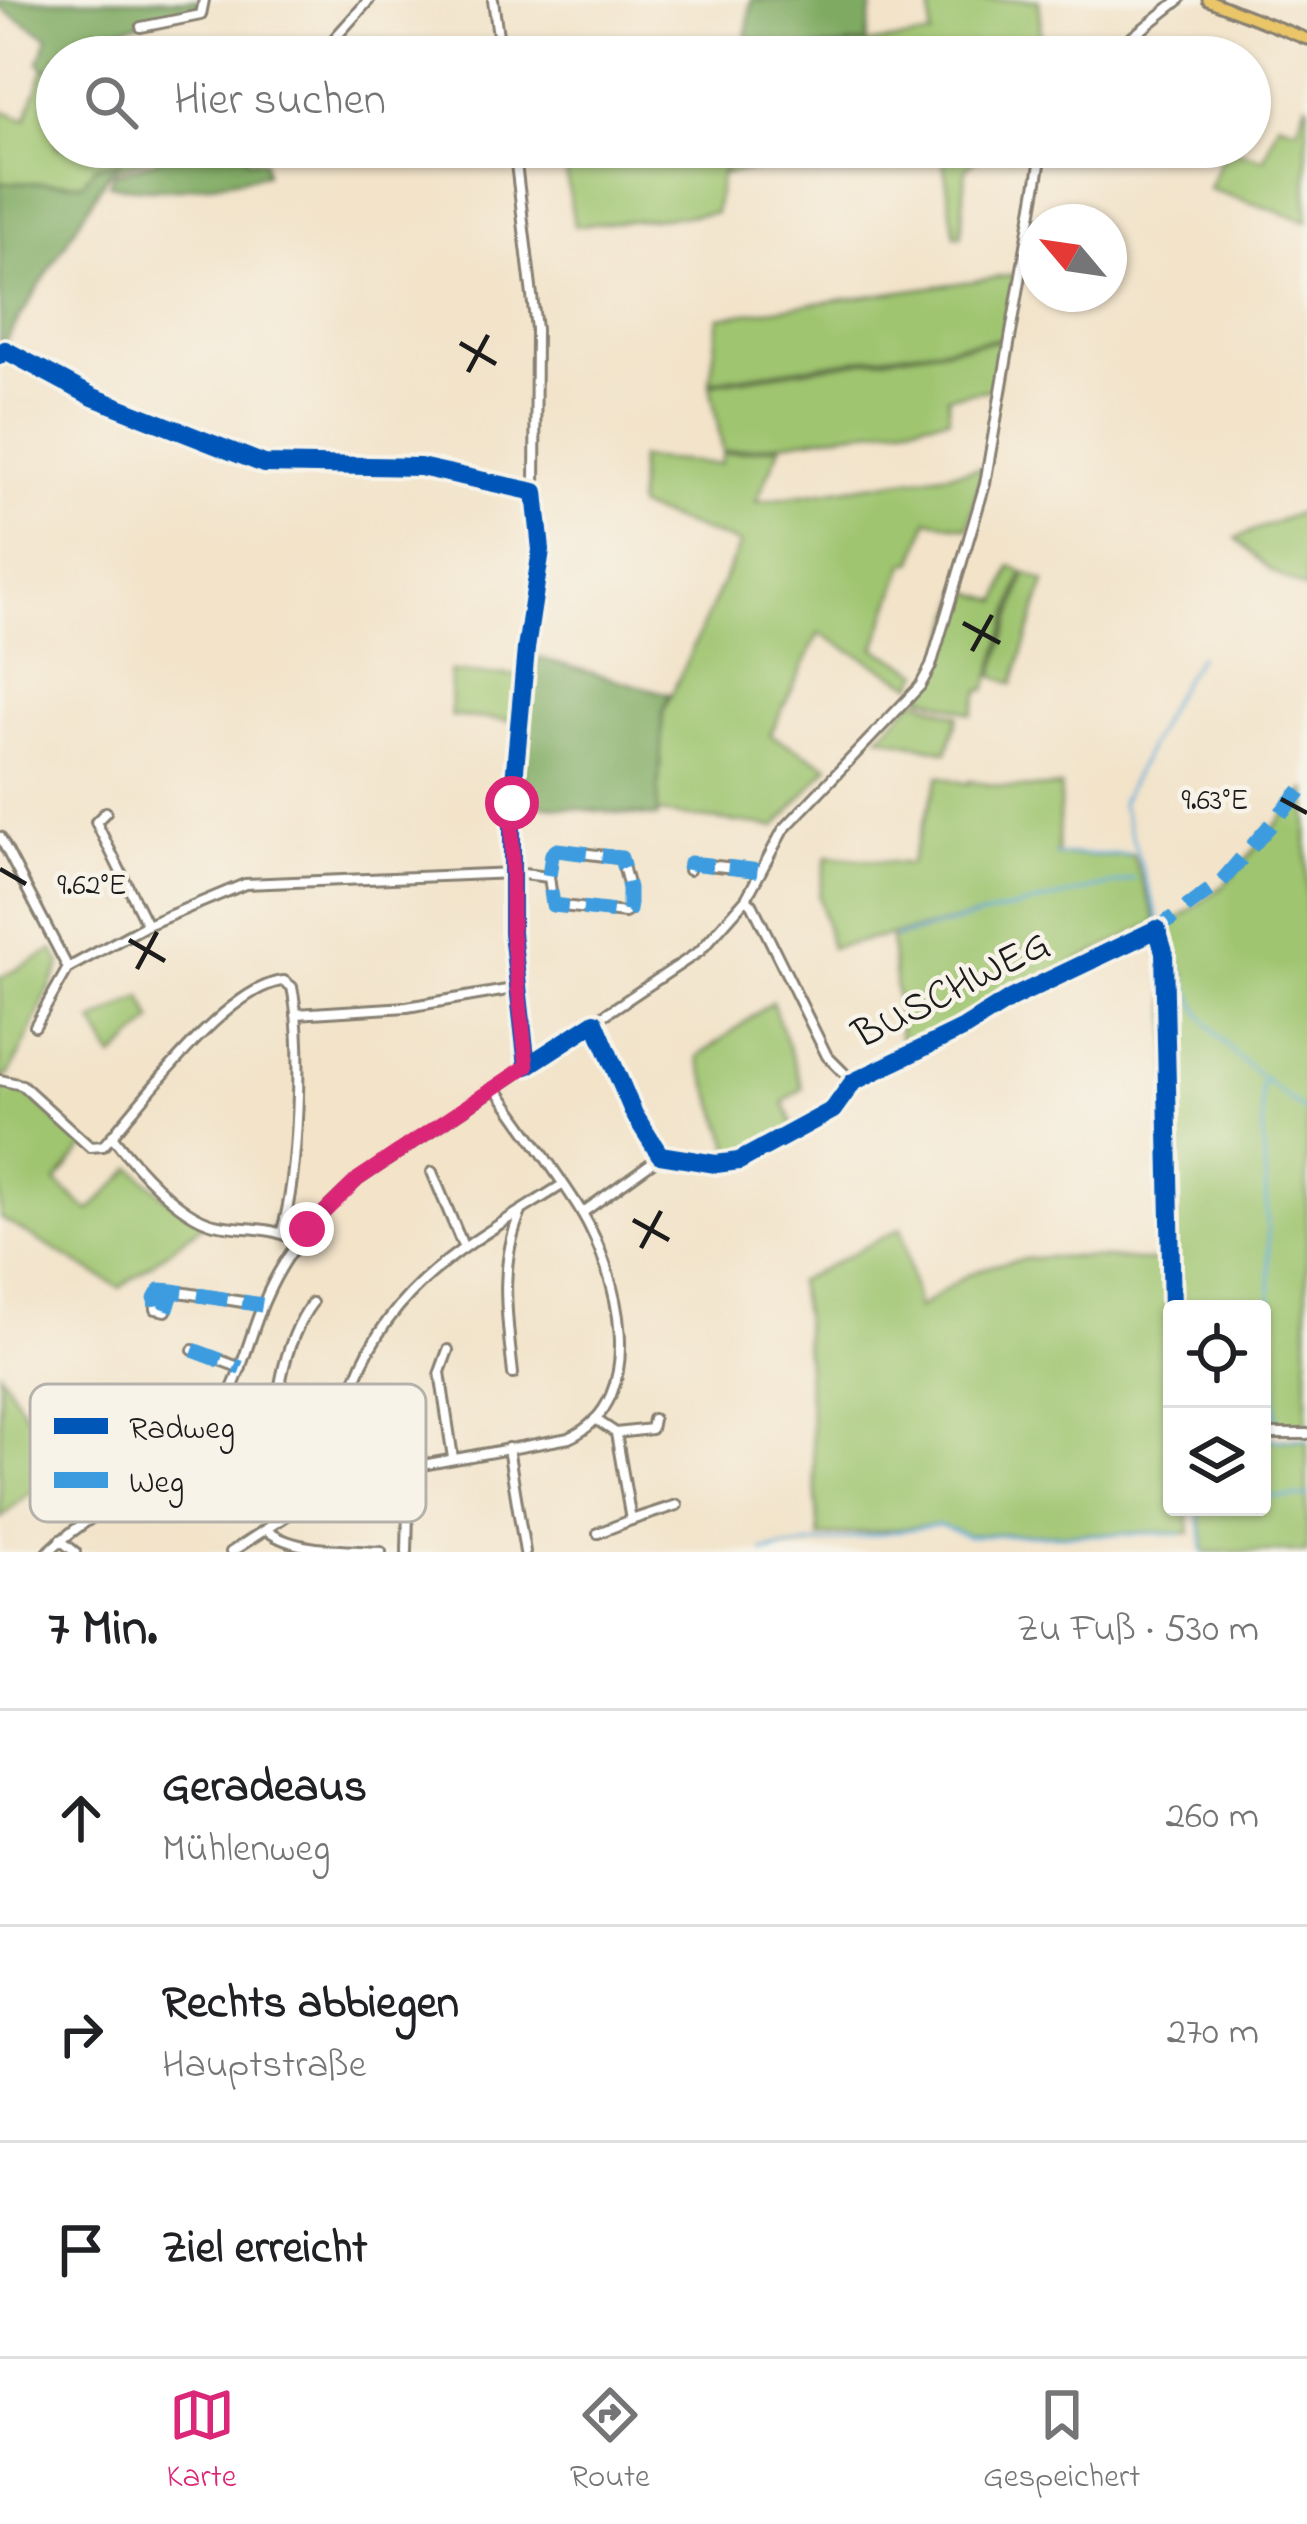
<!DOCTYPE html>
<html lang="de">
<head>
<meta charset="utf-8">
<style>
  body { margin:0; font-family:"Indie Flower",sans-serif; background:#f2f2f2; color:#202124 }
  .controls { position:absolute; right:36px; bottom:36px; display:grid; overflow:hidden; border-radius:12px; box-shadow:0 3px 9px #0004 }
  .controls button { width:108px; height:108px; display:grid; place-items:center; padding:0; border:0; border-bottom:3px solid #e0e0e0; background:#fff; color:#202124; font:60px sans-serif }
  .compass { position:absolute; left:1019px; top:204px; width:108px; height:108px; border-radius:50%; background:#fff; box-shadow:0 3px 9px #0004; rotate:299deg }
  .stop { position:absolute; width:36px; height:36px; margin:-27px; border:9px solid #db2777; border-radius:50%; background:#fff }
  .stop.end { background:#db2777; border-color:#fff; box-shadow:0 3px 12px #0008 }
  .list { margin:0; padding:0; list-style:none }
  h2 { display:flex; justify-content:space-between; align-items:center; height:156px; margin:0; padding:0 48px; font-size:51px }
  h2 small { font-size:39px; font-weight:400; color:#757577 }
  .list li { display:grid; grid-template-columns:78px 1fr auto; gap:36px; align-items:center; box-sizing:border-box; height:216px; padding:0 48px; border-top:3px solid #e0e0e0 }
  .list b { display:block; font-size:45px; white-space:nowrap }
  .list p { margin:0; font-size:39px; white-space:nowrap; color:#757577 }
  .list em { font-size:39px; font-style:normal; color:#757577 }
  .icon { flex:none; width:66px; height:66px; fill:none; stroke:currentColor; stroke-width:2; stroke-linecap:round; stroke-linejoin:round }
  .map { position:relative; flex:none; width:1307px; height:1552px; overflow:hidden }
  .search { position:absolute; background:#fff; box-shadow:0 3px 9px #0004; left:36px; right:36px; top:36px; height:132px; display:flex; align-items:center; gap:30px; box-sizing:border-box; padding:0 42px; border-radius:66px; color:#757577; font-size:45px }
  .sheet { height:804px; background:#fff }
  nav { display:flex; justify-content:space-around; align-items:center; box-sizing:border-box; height:168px; border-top:3px solid #e0e0e0; background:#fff; font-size:33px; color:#757577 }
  nav a { display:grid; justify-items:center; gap:6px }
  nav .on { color:#db2777 }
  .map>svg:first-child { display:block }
  .green { fill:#9fc56f; stroke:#5e7046; stroke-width:3 }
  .forest { fill:#7faa62; stroke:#4e633f; stroke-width:3 }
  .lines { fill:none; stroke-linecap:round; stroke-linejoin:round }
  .stream { stroke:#5facd8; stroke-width:3 }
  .minor-casing { stroke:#878072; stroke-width:14 }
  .major-casing { stroke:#878072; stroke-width:15 }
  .minor { stroke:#fff; stroke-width:8 }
  .major { stroke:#eac669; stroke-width:9 }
  .quiet { stroke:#3c9bdf; stroke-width:15; stroke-dasharray:30 15; stroke-linecap:butt }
  .cycleway-casing { stroke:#f7f3e8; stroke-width:26 }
  .cycleway { stroke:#0057b8; stroke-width:18 }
  .route { stroke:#db2777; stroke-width:15 }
  .ticks { fill:none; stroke:#1c1c1c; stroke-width:4.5 }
  .labels { text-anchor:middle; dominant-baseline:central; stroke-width:9; stroke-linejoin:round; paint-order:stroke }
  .street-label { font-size:42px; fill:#1c1c1c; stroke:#f7f3e8 }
  .key { fill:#f7f3e8; stroke:#b5b2ab; stroke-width:3 }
  .key-label { font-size:33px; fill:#1c1c1c }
  .ticks-label { font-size:30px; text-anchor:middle; fill:#1c1c1c; stroke:#f7f3e8; stroke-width:9; stroke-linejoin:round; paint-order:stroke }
</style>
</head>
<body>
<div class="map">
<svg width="1307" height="1552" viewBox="0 0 1307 1552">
  <rect width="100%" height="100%" fill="#f7f3e8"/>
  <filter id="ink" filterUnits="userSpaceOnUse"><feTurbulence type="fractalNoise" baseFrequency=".00833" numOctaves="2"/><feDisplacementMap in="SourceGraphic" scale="24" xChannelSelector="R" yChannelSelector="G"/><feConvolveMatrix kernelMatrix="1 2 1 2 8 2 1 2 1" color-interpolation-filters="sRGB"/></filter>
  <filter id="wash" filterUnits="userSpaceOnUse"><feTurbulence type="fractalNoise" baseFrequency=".004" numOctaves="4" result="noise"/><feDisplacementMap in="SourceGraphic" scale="48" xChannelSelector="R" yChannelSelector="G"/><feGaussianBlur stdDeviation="2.7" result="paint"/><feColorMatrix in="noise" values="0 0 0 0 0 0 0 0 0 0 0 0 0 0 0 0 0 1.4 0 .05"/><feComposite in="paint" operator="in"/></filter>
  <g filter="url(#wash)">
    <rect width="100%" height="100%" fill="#f2e3c9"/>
    <g class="green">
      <polygon points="930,0 1039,0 1042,56 757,57 931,36"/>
      <polygon points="743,45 741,57 610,57"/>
      <polygon points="57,68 57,147 171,147 109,173 118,162 84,183 0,183 0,110 26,119 44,69"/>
      <polygon points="1307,101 1307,221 1209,189 1225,147 1264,159 1278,122 1297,128"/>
      <polygon points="562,147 726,147 715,213 574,226"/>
      <polygon points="728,147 929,147 724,174"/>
      <polygon points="941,147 1038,147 1035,157 982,153 966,169 961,236 955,236"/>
      <polygon points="1015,275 1004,338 710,381 719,317"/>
      <polygon points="1004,340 996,389 948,396 949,418 723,452 710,384"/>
      <polygon points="781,446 756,502 983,468 968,528 928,520 914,561 905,564 875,648 921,672 913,685 819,633 770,735 829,766 776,827 657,813 663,713 740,544 637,507 639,458 720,464 723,454"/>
      <polygon points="1307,509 1307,590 1271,571 1236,538"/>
      <polygon points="1011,566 1023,572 986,690 980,690 972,714 920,695 938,674 962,589 999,601"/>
      <polygon points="1026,573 1045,582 1013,684 993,676"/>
      <polygon points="450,672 520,676 516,721 451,716"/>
      <polygon points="916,699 958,716 947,752 879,736"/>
      <polygon points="939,776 968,784 969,781 1011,788 1061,787 1057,855 1133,855 1157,922 1011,993 902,1055 891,939 984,915 831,948 819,896 827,856 910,864"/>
      <polygon points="1307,789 1307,1426 1262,1425 1262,1309 1176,1309 1166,952 1161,933 1164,931 1186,978 1166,928 1224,885"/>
      <path d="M53,950L61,964C42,1002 29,1041 7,1077H0V978Z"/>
      <polygon points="142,997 153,1021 113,1058 93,1022"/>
      <polygon points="772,1002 803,1088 784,1102 794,1127 763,1146 734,1156 698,1057"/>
      <polygon points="0,1082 21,1087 85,1146 56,1182 89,1211 133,1168 168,1200 206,1222 120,1288 0,1218"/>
      <path d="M901,1228L918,1309C934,1298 949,1285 966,1276C1020,1247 1106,1258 1165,1262L1172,1350V1507H1187L1190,1533L967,1535L939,1525L819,1537L803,1313L797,1282Z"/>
      <polygon points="0,1372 59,1468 0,1518"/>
      <polygon points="1262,1439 1307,1440 1307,1552 1204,1552 1199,1507 1262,1507"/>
    </g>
    <g class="forest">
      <polygon points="0,0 200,0 199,9 101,33 103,57 57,57 57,68 44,69 39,62 48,37 0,8"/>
      <polygon points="751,0 873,0 866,43 744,57"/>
      <path d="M180,147H240L248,159L264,161L266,174C215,184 161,196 109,184L114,175L173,154Z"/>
      <polygon points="121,161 110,171 0,350 0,183 83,183 94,167"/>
      <polygon points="535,657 669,694 663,713 657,817 520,803"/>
    </g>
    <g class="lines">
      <g class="stream">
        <polyline points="1055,855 1130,854"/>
        <polyline points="1160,924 1121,803 1173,697 1199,656"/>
        <path d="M1165,929C1176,955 1185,983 1198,1008C1222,1051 1269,1083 1307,1113"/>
        <polyline points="894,937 1134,879"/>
        <polyline points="1265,1079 1261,1087 1277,1426"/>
        <polyline points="1262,1426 1307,1426"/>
        <polyline points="1262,1439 1307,1439"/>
        <polyline points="1262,1497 1307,1497"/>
        <polyline points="1198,1507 1203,1552"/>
        <polyline points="763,1552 939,1525 967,1536 1181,1534"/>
      </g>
    </g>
  </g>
  <g filter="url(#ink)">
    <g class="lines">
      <defs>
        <g id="minor">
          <polyline points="493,0 501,57"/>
          <polyline points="141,27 201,15 204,0"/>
          <polyline points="307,57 333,40 369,0"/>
          <polyline points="1107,57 1179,0"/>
          <polyline points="514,147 536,329 535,492 541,550 526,649 512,803 512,933 527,1066"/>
          <polyline points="106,812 96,822 147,925"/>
          <polyline points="0,837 68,968"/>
          <polygon points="557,850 621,858 629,888 629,910 625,913 553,905 549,877 552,854"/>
          <polyline points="689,870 690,863 761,871"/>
          <polyline points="746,899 752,904 827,1056 853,1082"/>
          <polyline points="296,1014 407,1007 519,988"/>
          <polyline points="595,1022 634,1114 660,1155 716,1164 739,1161 833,1110 853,1082 964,1028 1012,998 1157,929"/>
          <polyline points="35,1026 68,968 147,925 245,884 514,873 549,877"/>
          <path d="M0,1080L22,1085L90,1147L103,1146L112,1136C134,1165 178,1215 214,1224C243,1231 272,1224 297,1242"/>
          <path d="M112,1136C147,1095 230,985 284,981L292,987C304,1043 298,1176 282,1231"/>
          <polyline points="432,1172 463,1246"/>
          <polyline points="582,1213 654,1161"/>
          <polyline points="173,1291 160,1290 155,1299 156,1309 166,1311 173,1291 262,1305"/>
          <path d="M312,1303C287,1335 263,1420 289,1456C297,1469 314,1476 326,1486"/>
          <polyline points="193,1350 241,1368"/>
          <polyline points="448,1350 440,1372 453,1458"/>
          <path d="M513,1374C507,1318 498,1264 521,1212"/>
          <path d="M359,1414L350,1395C385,1285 471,1243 562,1185"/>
          <polyline points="595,1419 616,1433 631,1520 598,1533"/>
          <polyline points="616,1433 651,1429 653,1419"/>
          <polyline points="1262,1434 1307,1434"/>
          <polyline points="508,1448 525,1552"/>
          <polyline points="631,1520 677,1505"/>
          <path d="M268,1531C294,1552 348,1550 381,1552"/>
          <polyline points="60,1540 75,1552"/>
          <path d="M48,1552C97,1505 177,1475 214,1421C239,1386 247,1342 264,1302C285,1252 318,1214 359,1179L700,951L746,899L783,830L920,686L931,666L985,484L1043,147"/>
          <path d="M231,1552L341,1480L569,1438C652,1400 617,1272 581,1211C555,1169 524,1129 496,1088"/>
          <polyline points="407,1552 409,1468"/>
        </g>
        <polyline id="major" points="1208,0 1307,39"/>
      </defs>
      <use href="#minor" class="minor-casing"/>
      <use href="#major" class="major-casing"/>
      <use href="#minor" class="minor"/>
      <use href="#major" class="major"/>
      <g class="quiet">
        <polygon points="557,850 621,858 629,888 629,910 625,913 553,905 549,877 552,854"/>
        <polyline points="689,870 690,863 761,871"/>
        <polyline points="1160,938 1157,929 1221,882 1307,783"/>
        <polyline points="173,1291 160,1290 155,1299 156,1309 166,1311 173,1291 262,1305"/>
        <polyline points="193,1350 241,1368"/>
      </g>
      <defs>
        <polyline id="cycleway" points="0,355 5,350 93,397 264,464 420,467 535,492 541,550 526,649 512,803 512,933 527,1066 595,1022 634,1114 660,1155 716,1164 739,1161 833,1110 853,1082 964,1028 1012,998 1157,929 1164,952 1172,1309"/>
      </defs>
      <use href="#cycleway" class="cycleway-casing"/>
      <use href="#cycleway" class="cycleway"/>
    </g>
  </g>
  <g class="lines" filter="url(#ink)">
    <polyline class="route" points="307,1229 358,1179 527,1066 512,933 512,803"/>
  </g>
  <path class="ticks" d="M460,343L496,364M468,372L488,335M963,623L1000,643M972,651L992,615M1281,799L1307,813M0,869L26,884M129,940L165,961M137,969L157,932M633,1220L669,1240M641,1248L661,1211"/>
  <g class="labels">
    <g class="street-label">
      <text transform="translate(952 991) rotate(-27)">BUSCHWEG</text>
    </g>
  </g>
  <rect x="30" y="1384" width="396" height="138" rx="18" class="key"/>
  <rect x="54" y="1418" width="54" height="16" fill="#0057b8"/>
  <rect x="54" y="1472" width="54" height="16" fill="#3c9bdf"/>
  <g class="key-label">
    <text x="129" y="1438">Radweg</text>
    <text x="129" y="1492">Weg</text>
  </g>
  <g class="ticks-label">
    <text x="1215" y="809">9.63°E</text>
    <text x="92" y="894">9.62°E</text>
  </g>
</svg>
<div class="controls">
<button><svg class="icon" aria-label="locate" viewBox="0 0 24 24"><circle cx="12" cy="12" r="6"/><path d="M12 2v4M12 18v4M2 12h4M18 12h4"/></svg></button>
<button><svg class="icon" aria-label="layers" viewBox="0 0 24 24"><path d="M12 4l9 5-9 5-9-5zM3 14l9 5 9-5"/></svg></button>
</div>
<svg class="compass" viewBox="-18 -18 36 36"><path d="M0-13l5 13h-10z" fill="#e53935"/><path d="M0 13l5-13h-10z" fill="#757577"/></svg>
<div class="stop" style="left:512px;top:803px"></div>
<div class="stop end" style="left:307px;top:1229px"></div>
<div class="search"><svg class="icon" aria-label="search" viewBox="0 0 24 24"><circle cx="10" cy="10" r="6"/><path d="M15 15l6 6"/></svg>Hier suchen</div>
</div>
<section class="sheet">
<h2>7 Min.<small>Zu Fuß · 530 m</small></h2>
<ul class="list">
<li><svg class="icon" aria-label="ahead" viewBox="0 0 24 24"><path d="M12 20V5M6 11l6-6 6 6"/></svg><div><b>Geradeaus</b><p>Mühlenweg</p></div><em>260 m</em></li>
<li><svg class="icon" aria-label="right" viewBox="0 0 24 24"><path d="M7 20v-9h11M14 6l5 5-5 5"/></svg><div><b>Rechts abbiegen</b><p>Hauptstraße</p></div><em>270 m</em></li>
<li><svg class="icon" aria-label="arrive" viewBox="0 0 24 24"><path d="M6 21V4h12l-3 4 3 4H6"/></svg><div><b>Ziel erreicht</b></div></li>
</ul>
</section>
<nav>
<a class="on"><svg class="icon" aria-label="map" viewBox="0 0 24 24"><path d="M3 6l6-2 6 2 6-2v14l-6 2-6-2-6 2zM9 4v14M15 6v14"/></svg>Karte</a>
<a><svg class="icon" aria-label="directions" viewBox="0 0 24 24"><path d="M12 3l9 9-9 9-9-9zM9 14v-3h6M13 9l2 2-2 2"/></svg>Route</a>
<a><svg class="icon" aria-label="saved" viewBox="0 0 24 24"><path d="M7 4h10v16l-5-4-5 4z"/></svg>Gespeichert</a>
</nav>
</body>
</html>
